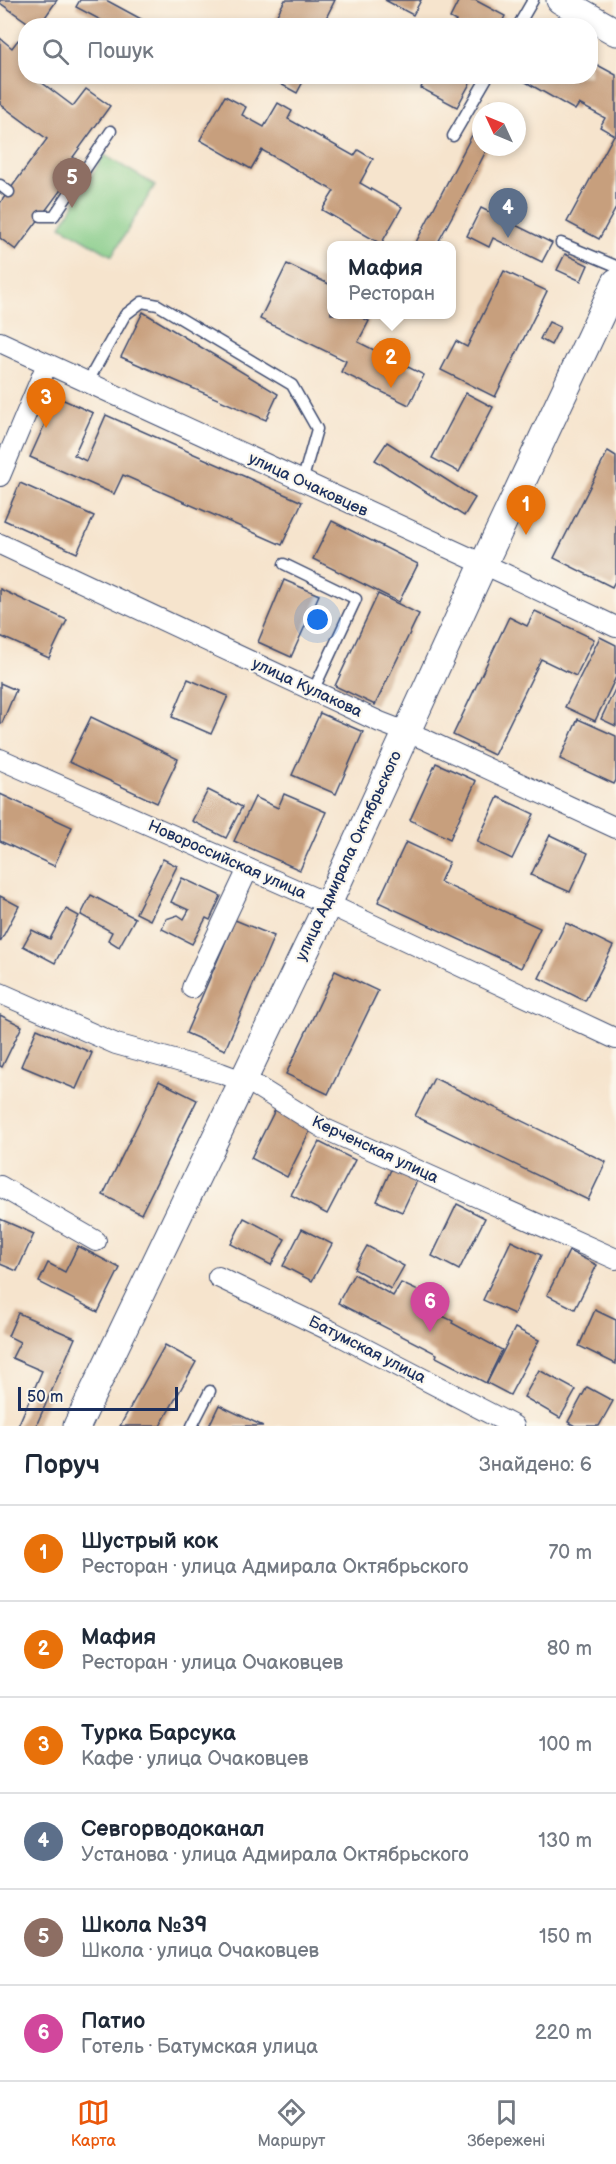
<!DOCTYPE html>
<html lang="uk">
<head>
<meta charset="utf-8">
<style>
  body { margin:0; font-family:"Balsamiq Sans",sans-serif; background:#f2f2f3; color:#1f2937 }
  .compass { position:absolute; left:472px; top:102px; width:54px; height:54px; border-radius:50%; background:#fff; box-shadow:0 3px 9px #0003; rotate:314deg }
  .scale { position:absolute; left:18px; bottom:15px; width:160px; box-sizing:border-box; padding-left:6px; border:3px solid #1b2f5e; border-top:0; font-size:16px; line-height:21px; white-space:nowrap; color:#1b2f5e; -webkit-text-stroke:4px #fbf7ec; paint-order:stroke }
  .you { position:absolute; left:318px; top:620px; width:21px; height:21px; margin:-15px; border:4px solid #fff; border-radius:50%; background:#1a73e8; box-shadow:0 0 0 9px #1a73e833 }
  .badge { display:grid; place-items:center; width:39px; height:39px; border-radius:50%; background:#ea580c; color:#fff; font-size:20px; font-weight:700 }
  .pin { position:absolute; translate:-50% -50px; filter:drop-shadow(0 2px 3px #0008) }
  .pin::after { content:''; position:absolute; top:32px; width:21px; height:18px; background:inherit; clip-path:polygon(0 0,100% 0,50% 100%) }
  .popup { position:absolute; left:327px; top:241px; width:129px; height:78px; box-sizing:border-box; display:grid; place-content:center; border-radius:12px; background:#fff; filter:drop-shadow(0 2px 4px #0005); font-size:20px; white-space:nowrap; color:#747a83 }
  .popup b { font-size:22px; color:#1f2937 }
  .popup::after { content:''; position:absolute; left:50%; top:100%; margin-left:-12px; border:12px solid transparent; border-top-color:#fff }
  .list { margin:0; padding:0; list-style:none }
  h2 { display:flex; justify-content:space-between; align-items:center; height:78px; margin:0; padding:0 24px; font-size:26px }
  h2 small { font-size:20px; font-weight:400; color:#747a83 }
  .list li { display:grid; grid-template-columns:39px 1fr auto; gap:18px; align-items:center; box-sizing:border-box; height:96px; padding:0 24px; border-top:2px solid #e0e1e3 }
  .list b { display:block; font-size:22px; white-space:nowrap }
  .list p { margin:0; font-size:20px; white-space:nowrap; color:#747a83 }
  .list em { font-size:20px; font-style:normal; color:#747a83 }
  .icon { flex:none; width:33px; height:33px; fill:none; stroke:currentColor; stroke-width:2; stroke-linecap:round; stroke-linejoin:round }
  .map { position:relative; flex:none; width:616px; height:1426px; overflow:hidden }
  .search { position:absolute; background:#fff; box-shadow:0 3px 9px #0003; left:18px; right:18px; top:18px; height:66px; display:flex; align-items:center; gap:15px; box-sizing:border-box; padding:0 21px; border-radius:24px; color:#747a83; font-size:22px }
  .sheet { height:654px; background:#fff }
  nav { display:flex; justify-content:space-around; align-items:center; box-sizing:border-box; height:84px; border-top:2px solid #e0e1e3; background:#fff; font-size:16px; color:#747a83 }
  nav a { display:grid; justify-items:center; gap:3px }
  nav .on { color:#ea580c }
  .map>svg:first-child { display:block }
  .green { fill:#83ca86; stroke:#4f7c72; stroke-width:1.5 }
  .building { fill:#c79f7d }
  .lines { fill:none; stroke-linecap:round; stroke-linejoin:round }
  .lane-casing { stroke:#3c4a6f; stroke-width:13 }
  .street-casing { stroke:#3c4a6f; stroke-width:22 }
  .secondary-casing { stroke:#3c4a6f; stroke-width:29 }
  .lane { stroke:#fff; stroke-width:10 }
  .street { stroke:#fff; stroke-width:20 }
  .secondary { stroke:#fff; stroke-width:27 }
  .labels { text-anchor:middle; dominant-baseline:central; stroke-width:4.5; stroke-linejoin:round; paint-order:stroke }
  .street-label { font-size:16px; fill:#1b2f5e; stroke:#fbf7ec }
</style>
</head>
<body>
<div class="map">
<svg width="616" height="1426" viewBox="0 0 616 1426">
  <rect width="100%" height="100%" fill="#fbf7ec"/>
  <filter id="ink" filterUnits="userSpaceOnUse"><feTurbulence type="fractalNoise" baseFrequency=".0167" numOctaves="2"/><feDisplacementMap in="SourceGraphic" scale="12" xChannelSelector="R" yChannelSelector="G"/><feConvolveMatrix kernelMatrix="1 2 1 2 8 2 1 2 1" color-interpolation-filters="sRGB"/></filter>
  <filter id="wash" filterUnits="userSpaceOnUse"><feTurbulence type="fractalNoise" baseFrequency=".008" numOctaves="4" result="noise"/><feDisplacementMap in="SourceGraphic" scale="24" xChannelSelector="R" yChannelSelector="G"/><feGaussianBlur stdDeviation="1.35" result="paint"/><feColorMatrix in="noise" values="0 0 0 0 0 0 0 0 0 0 0 0 0 0 0 0 0 1.4 0 .05"/><feComposite in="paint" operator="in"/></filter>
  <g filter="url(#wash)">
    <rect width="100%" height="100%" fill="#f6e4cd"/>
    <polygon class="green" points="104,155 155,185 112,256 61,226"/>
    <g id="blocks">
      <g class="building">
        <polygon points="0,0 57,0 39,26 33,26 0,3"/>
        <polygon points="80,0 106,0 154,26 112,26 76,7"/>
        <polygon points="285,0 335,0 322,26 271,26"/>
        <polygon points="385,0 421,0 413,15"/>
        <polygon points="459,0 475,0 505,16 500,26 453,26 456,21 450,18"/>
        <polygon points="0,38 12,48 18,40 26,46 26,76 33,76 73,106 86,89 110,106 73,157 81,163 16,250 0,238 0,203 47,139 0,104"/>
        <polygon points="590,61 616,75 616,208 599,239 567,222 614,135 600,127 605,118 579,104 575,110 515,76 590,76"/>
        <polygon points="266,76 306,76 297,93"/>
        <polygon points="426,76 474,76 457,107 421,88"/>
        <polygon points="225,96 246,107 242,115 264,127 278,103 292,111 288,119 354,156 358,150 373,159 360,183 402,207 381,244 322,210 334,191 262,150 251,169 200,140"/>
        <polygon points="490,101 507,109 506,111 485,111"/>
        <polygon points="481,118 481,147 488,147 463,196 436,246 414,246"/>
        <polygon points="481,208 552,243 542,262 493,238 489,247 467,236"/>
        <polygon points="565,254 588,265 581,281 557,270"/>
        <polygon points="287,264 331,285 331,314 355,314 369,321 358,342 424,375 409,405 341,372 346,361 260,319"/>
        <polygon points="504,271 547,291 495,397 441,370 456,341 467,347"/>
        <polygon points="143,312 278,394 266,420 121,357"/>
        <polygon points="549,322 560,327 551,345 540,339"/>
        <polygon points="466,393 493,407 459,472 432,458"/>
        <polygon points="57,397 93,413 74,455 86,461 106,415 302,502 282,545 123,475 114,494 30,457"/>
        <polygon points="387,442 475,498 464,516 375,460"/>
        <polygon points="608,451 616,456 616,579 612,587 554,558"/>
        <polygon points="20,483 94,516 77,553 4,520"/>
        <polygon points="332,521 418,564 399,602 313,559"/>
        <polygon points="284,580 319,595 291,657 258,642"/>
        <polygon points="0,589 67,620 49,658 0,636"/>
        <polygon points="378,594 419,614 375,705 335,686"/>
        <polygon points="535,611 594,639 576,676 541,659 494,755 453,735 509,617 527,626"/>
        <polygon points="600,637 616,645 616,677 595,721 565,707"/>
        <polygon points="188,679 228,696 211,734 172,717"/>
        <polygon points="0,683 16,690 2,723 0,723"/>
        <polygon points="616,687 616,726 601,719"/>
        <polygon points="320,713 363,732 336,794 292,775"/>
        <polygon points="91,717 178,759 157,803 69,762"/>
        <polygon points="578,719 616,736 616,780 614,784 560,759"/>
        <polygon points="436,763 476,781 450,839 410,820"/>
        <polygon points="208,790 242,807 226,838 192,821"/>
        <polygon points="0,794 72,827 54,866 0,841"/>
        <polygon points="284,794 326,812 300,870 234,841 255,797 278,808"/>
        <polygon points="498,797 534,814 512,859 477,842"/>
        <polygon points="550,835 588,853 570,892 531,875"/>
        <polygon points="406,842 449,862 440,882 540,928 521,968 378,902"/>
        <polygon points="163,859 177,866 150,920 136,913"/>
        <polygon points="182,878 221,896 210,920 206,918 192,944 162,929 166,919 178,915 184,919 189,910 171,902"/>
        <polygon points="91,895 135,918 119,947 108,940 112,932 81,915"/>
        <polygon points="0,896 19,906 0,942"/>
        <polygon points="66,909 79,916 55,963 23,946 32,930 50,939"/>
        <polygon points="235,920 274,936 225,1050 186,1033"/>
        <polygon points="566,923 613,946 585,1001 539,978"/>
        <polygon points="335,971 378,991 328,1094 286,1074"/>
        <polygon points="0,1015 22,1026 2,1067 0,1066"/>
        <polygon points="37,1029 92,1053 76,1089 21,1066"/>
        <polygon points="434,1078 606,1162 588,1200 415,1116"/>
        <polygon points="159,1081 197,1100 141,1214 103,1195"/>
        <polygon points="275,1110 311,1129 287,1177 251,1158"/>
        <polygon points="319,1142 355,1160 327,1214 291,1195"/>
        <polygon points="393,1165 419,1176 402,1212 377,1201"/>
        <polygon points="457,1204 485,1218 459,1270 432,1256"/>
        <polygon points="244,1218 285,1239 271,1265 231,1244"/>
        <polygon points="0,1219 34,1234 17,1271 0,1264"/>
        <polygon points="302,1229 332,1244 312,1281 283,1266"/>
        <polygon points="511,1241 541,1255 514,1314 483,1300"/>
        <polygon points="78,1246 120,1268 98,1312 39,1282 48,1263 65,1272"/>
        <polygon points="367,1246 404,1266 391,1289 354,1269"/>
        <polygon points="569,1251 597,1265 575,1309 547,1295"/>
        <polygon points="354,1274 393,1296 401,1283 429,1296 424,1307 453,1321 452,1323 502,1350 486,1383 436,1357 437,1354 338,1303"/>
        <polygon points="595,1310 616,1320 616,1364 579,1346"/>
        <polygon points="18,1313 75,1338 36,1426 18,1426 42,1371 12,1358 20,1342 8,1336"/>
        <polygon points="515,1328 539,1340 510,1395 487,1383"/>
        <polygon points="165,1345 196,1362 160,1426 120,1426"/>
        <polygon points="539,1370 576,1390 560,1418 524,1397"/>
        <polygon points="587,1387 613,1401 599,1426 575,1426 568,1422"/>
        <polygon points="219,1405 263,1426 209,1426"/>
      </g>
    </g>
  </g>
  <g filter="url(#ink)">
    <use href="#blocks" fill-opacity="0" stroke="#3c4a6f" stroke-width="1.5"/>
    <g class="lines">
      <defs>
        <g id="lane">
          <polyline points="518,26 533,0"/>
          <polyline points="453,136 488,76"/>
          <polyline points="0,185 9,192"/>
          <polyline points="41,216 54,216 111,131"/>
          <polyline points="561,243 616,266"/>
          <polyline points="87,383 125,315 142,302 158,305 292,385 317,429 302,482"/>
          <polyline points="284,564 356,599 313,691"/>
          <polyline points="192,1426 210,1391"/>
        </g>
        <g id="street">
          <polyline points="0,342 505,574 616,627"/>
          <polyline points="0,476 47,364"/>
          <polyline points="0,544 380,722 424,739 616,828"/>
          <polyline points="0,759 328,904 616,1039"/>
          <polyline points="192,988 248,869"/>
          <polyline points="0,993 116,1044 221,1073 256,1086 325,1129 616,1259"/>
          <polyline points="0,1186 96,1241"/>
          <polyline points="218,1277 331,1331 514,1426"/>
        </g>
        <g id="secondary">
          <polyline points="560,0 616,32"/>
          <polyline points="77,1426 328,904 483,565 616,282"/>
        </g>
      </defs>
      <use href="#lane" class="lane-casing"/>
      <use href="#street" class="street-casing"/>
      <use href="#secondary" class="secondary-casing"/>
      <use href="#lane" class="lane"/>
      <use href="#street" class="street"/>
      <use href="#secondary" class="secondary"/>
    </g>
  </g>
  <g class="labels">
    <g class="street-label">
      <text transform="translate(308 485) rotate(25)">улица Очаковцев</text>
      <text transform="translate(307 688) rotate(25)">улица Кулакова</text>
      <text transform="translate(349 856) rotate(-65)">улица Адмирала Октябрьского</text>
      <text transform="translate(227 860) rotate(24)">Новороссийская улица</text>
      <text transform="translate(375 1150) rotate(25)">Керченская улица</text>
      <text transform="translate(367 1350) rotate(27)">Батумская улица</text>
    </g>
  </g>
</svg>
<svg class="compass" viewBox="-18 -18 36 36"><path d="M0-13l5 13h-10z" fill="#e53935"/><path d="M0 13l5-13h-10z" fill="#747a83"/></svg>
<div class="scale">50 m</div>
<div class="you"></div>
<div class="pin badge" style="left:526px;top:535px;background:#e8710a">1</div>
<div class="pin badge" style="left:391px;top:388px;background:#e8710a">2</div>
<div class="popup"><b>Мафия</b>Ресторан</div>
<div class="pin badge" style="left:46px;top:428px;background:#e8710a">3</div>
<div class="pin badge" style="left:508px;top:238px;background:#5c6f8a">4</div>
<div class="pin badge" style="left:72px;top:208px;background:#8d6e63">5</div>
<div class="pin badge" style="left:430px;top:1332px;background:#d1479c">6</div>
<div class="search"><svg class="icon" aria-label="search" viewBox="0 0 24 24"><circle cx="10" cy="10" r="6"/><path d="M15 15l6 6"/></svg>Пошук</div>
</div>
<section class="sheet">
<h2>Поруч<small>Знайдено: 6</small></h2>
<ul class="list">
<li><span class="badge" style="background:#e8710a">1</span><div><b>Шустрый кок</b><p>Ресторан · улица Адмирала Октябрьского</p></div><em>70 m</em></li>
<li><span class="badge" style="background:#e8710a">2</span><div><b>Мафия</b><p>Ресторан · улица Очаковцев</p></div><em>80 m</em></li>
<li><span class="badge" style="background:#e8710a">3</span><div><b>Турка Барсука</b><p>Кафе · улица Очаковцев</p></div><em>100 m</em></li>
<li><span class="badge" style="background:#5c6f8a">4</span><div><b>Севгорводоканал</b><p>Установа · улица Адмирала Октябрьского</p></div><em>130 m</em></li>
<li><span class="badge" style="background:#8d6e63">5</span><div><b>Школа №39</b><p>Школа · улица Очаковцев</p></div><em>150 m</em></li>
<li><span class="badge" style="background:#d1479c">6</span><div><b>Патио</b><p>Готель · Батумская улица</p></div><em>220 m</em></li>
</ul>
</section>
<nav>
<a class="on"><svg class="icon" aria-label="map" viewBox="0 0 24 24"><path d="M3 6l6-2 6 2 6-2v14l-6 2-6-2-6 2zM9 4v14M15 6v14"/></svg>Карта</a>
<a><svg class="icon" aria-label="directions" viewBox="0 0 24 24"><path d="M12 3l9 9-9 9-9-9zM9 14v-3h6M13 9l2 2-2 2"/></svg>Маршрут</a>
<a><svg class="icon" aria-label="saved" viewBox="0 0 24 24"><path d="M7 4h10v16l-5-4-5 4z"/></svg>Збережені</a>
</nav>
</body>
</html>
